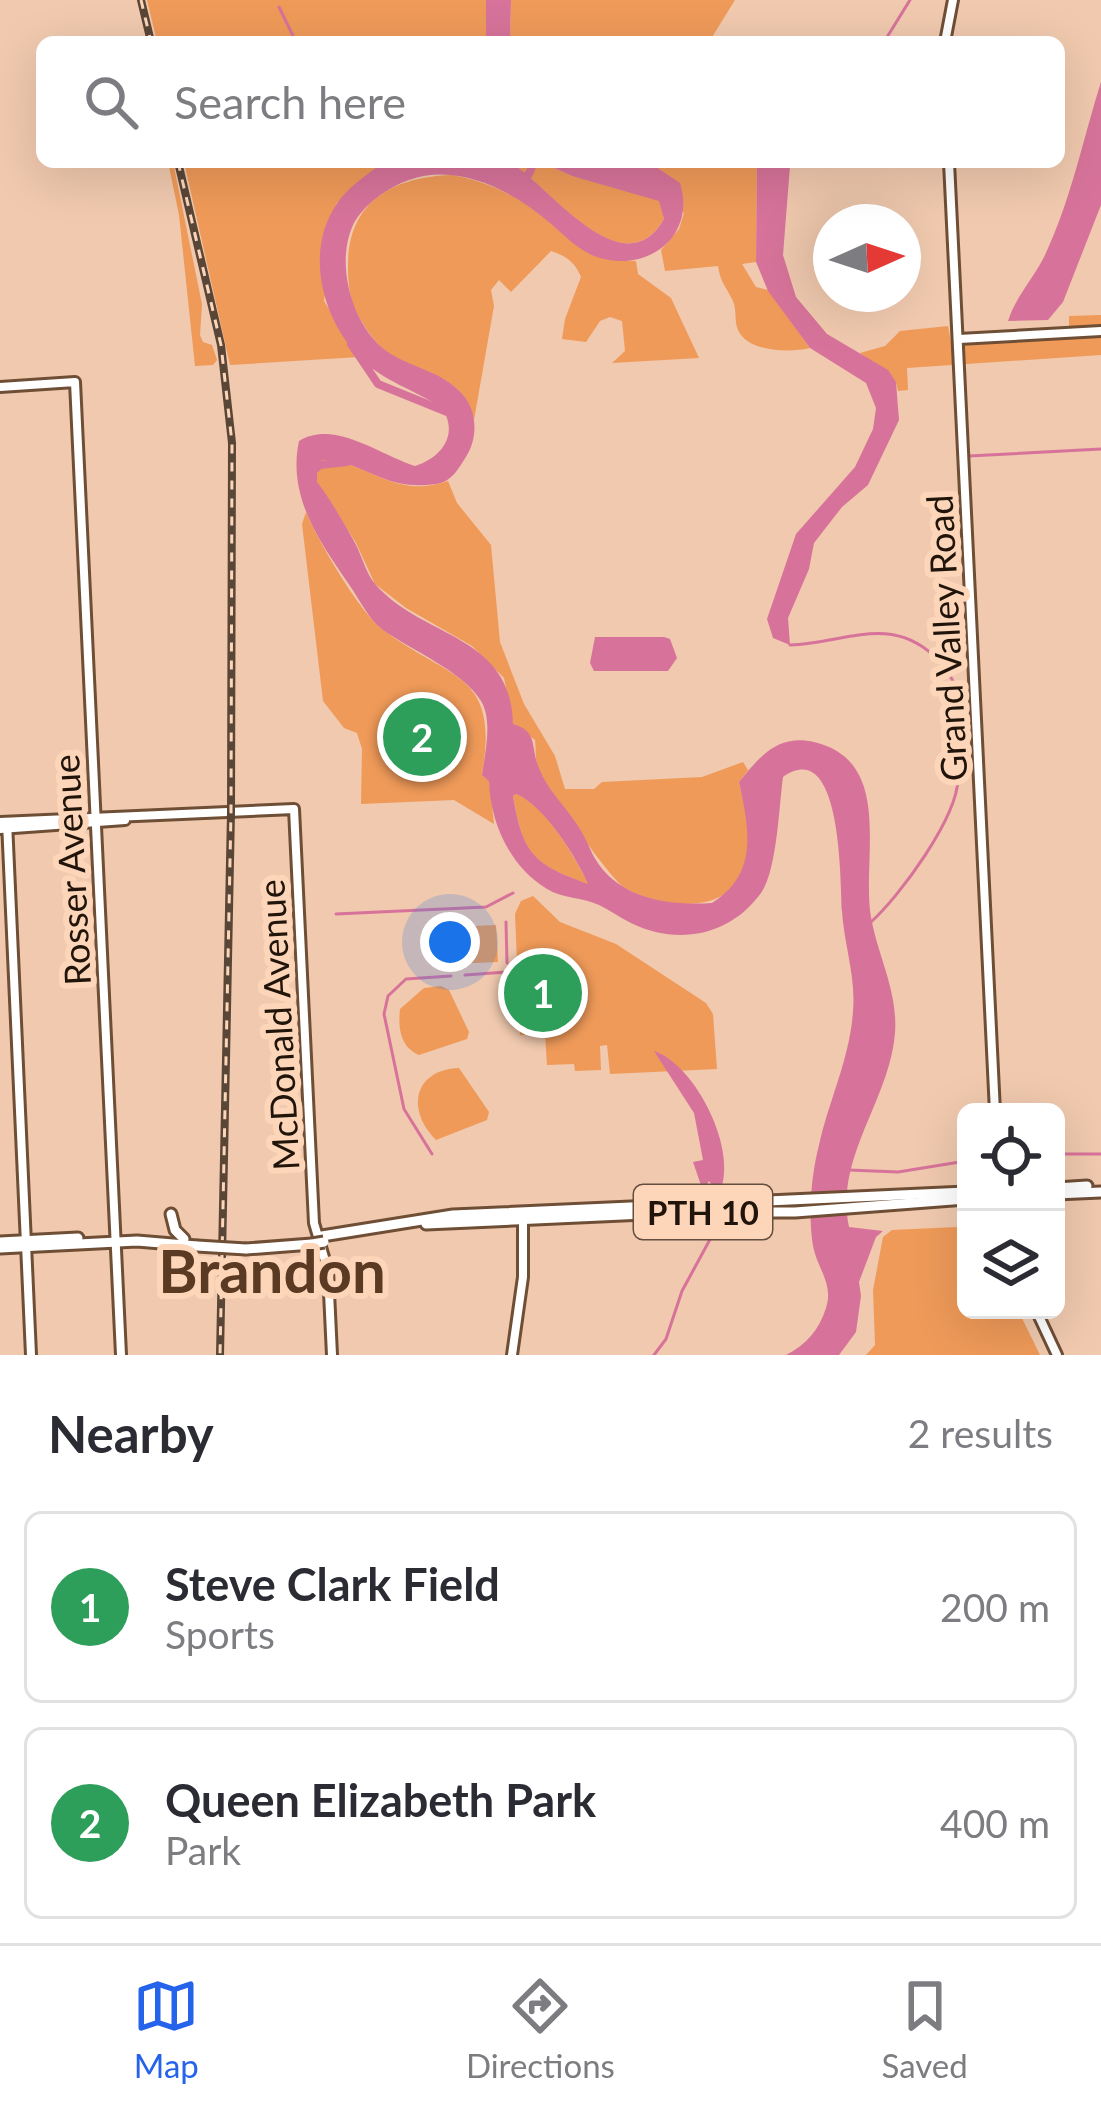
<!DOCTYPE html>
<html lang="en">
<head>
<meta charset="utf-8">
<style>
  body { margin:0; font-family:Lato,sans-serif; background:#f7f7f7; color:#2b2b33 }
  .controls { position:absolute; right:36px; bottom:36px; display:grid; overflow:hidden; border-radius:18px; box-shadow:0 12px 48px #0002 }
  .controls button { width:108px; height:108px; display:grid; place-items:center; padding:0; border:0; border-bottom:3px solid #e1e1e2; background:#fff; color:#2b2b33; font:60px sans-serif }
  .compass { position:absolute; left:813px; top:204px; width:108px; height:108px; border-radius:50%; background:#fff; box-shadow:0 12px 48px #0002; rotate:87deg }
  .you { position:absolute; left:450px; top:942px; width:42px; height:42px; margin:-30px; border:9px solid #fff; border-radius:50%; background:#1a73e8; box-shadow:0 0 0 18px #1a73e833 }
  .badge { display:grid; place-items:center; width:78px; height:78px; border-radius:50%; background:#2563eb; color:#fff; font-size:39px; font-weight:700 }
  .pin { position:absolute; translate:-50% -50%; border:6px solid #fff; box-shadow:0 3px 12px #0006 }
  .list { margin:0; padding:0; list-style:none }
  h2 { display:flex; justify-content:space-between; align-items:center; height:156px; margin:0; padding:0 48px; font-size:51px }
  h2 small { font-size:39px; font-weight:400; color:#7c7c81 }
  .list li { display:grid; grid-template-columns:78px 1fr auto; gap:36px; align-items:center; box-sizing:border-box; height:192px; margin:0 24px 24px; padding:0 24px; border:3px solid #e1e1e2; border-radius:18px }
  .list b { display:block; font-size:45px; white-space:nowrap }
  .list p { margin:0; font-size:39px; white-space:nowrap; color:#7c7c81 }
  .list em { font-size:39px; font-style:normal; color:#7c7c81 }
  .icon { flex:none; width:66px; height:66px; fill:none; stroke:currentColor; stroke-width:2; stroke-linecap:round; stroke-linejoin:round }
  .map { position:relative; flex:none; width:1101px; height:1355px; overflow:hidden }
  .search { position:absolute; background:#fff; box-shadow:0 12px 48px #0002; left:36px; right:36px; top:36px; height:132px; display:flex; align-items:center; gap:30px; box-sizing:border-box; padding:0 42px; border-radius:18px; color:#7c7c81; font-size:45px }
  .sheet { height:588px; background:#fff }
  nav { display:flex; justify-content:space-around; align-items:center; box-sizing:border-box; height:168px; border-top:3px solid #e1e1e2; background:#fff; font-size:33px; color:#7c7c81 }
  nav a { display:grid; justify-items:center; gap:6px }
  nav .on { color:#2563eb }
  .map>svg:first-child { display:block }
  .green { fill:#ef9a59 }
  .water { fill:#d7739a; fill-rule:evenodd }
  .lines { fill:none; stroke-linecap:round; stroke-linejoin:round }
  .stream { stroke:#d7739a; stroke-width:3 }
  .river { stroke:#d7739a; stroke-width:8 }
  .secondary-casing { stroke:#6f4e36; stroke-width:14 }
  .primary-casing { stroke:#6f4e36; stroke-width:15 }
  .secondary { stroke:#fff; stroke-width:8 }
  .primary { stroke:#fff; stroke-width:9 }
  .rail-casing { stroke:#5a4637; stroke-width:8 }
  .rail { stroke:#fdd6ba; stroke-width:3; stroke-dasharray:9; stroke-linecap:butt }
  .primary-bridge-casing { stroke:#6f4e36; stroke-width:15; stroke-linecap:butt }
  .primary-bridge { stroke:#fff; stroke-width:9 }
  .labels { text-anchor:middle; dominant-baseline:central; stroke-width:12; stroke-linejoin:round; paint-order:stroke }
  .shield { fill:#fdd6ba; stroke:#634e3f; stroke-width:3 }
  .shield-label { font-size:33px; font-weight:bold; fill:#21140a }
  .street-label { font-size:36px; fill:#21140a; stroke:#fdd6ba }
  .town-label { font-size:60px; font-weight:bold; fill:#5a3a23; stroke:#fdd6ba }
</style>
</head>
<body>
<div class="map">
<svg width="1101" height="1355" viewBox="0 0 1101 1355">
  <rect width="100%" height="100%" fill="#f0c9ae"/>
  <g class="green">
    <polygon points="147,0 486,0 486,42 157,42"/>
    <polygon points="511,0 735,0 709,42 510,42"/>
    <polygon points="168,162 173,162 202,304 200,335 203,342 212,345 217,360 213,365 195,366 179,215"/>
    <polygon points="184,162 384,162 336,204 324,301 359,357 230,365"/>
    <path d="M510,162H541L572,176L652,197L660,201L664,219C622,291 547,183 510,162Z"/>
    <path d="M621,162H757L756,262L742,264L756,287L768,290L810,348C791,353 747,352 738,330C734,321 737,310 733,301C727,288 720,282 718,266L665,271L661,250L679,229L684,213L629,164Z"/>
    <path d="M452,175C480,180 507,191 530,207C566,233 590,260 636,261L638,274L671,298L699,358L612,363L625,351L622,321L610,317L600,321L586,342L562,339L565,319L581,277C575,262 566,256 551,251L511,292L499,280L491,290L494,306L474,420C461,368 415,376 383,349C373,340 362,323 356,311C349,298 348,280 348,266C348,201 393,177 452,175Z"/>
    <polygon points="1101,315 1101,355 907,368 908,390 898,391 896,382 860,353 885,346 900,331 948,326 951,342 1069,335 1069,316"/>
    <path d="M322,460C371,461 391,500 448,481L457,503L491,545L500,642L524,704L555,756L565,789H594L602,782L702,777L743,762L748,770L739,782C744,806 752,831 748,856C740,916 665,911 625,888C610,879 545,786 538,768C535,760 536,748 535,740L513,724L504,678L472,646L406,608L375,584L356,543L315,479L312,468Z"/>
    <path d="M306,512C318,541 359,611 382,629C450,681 500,671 482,774L489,780L494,824L454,800L361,804L362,749L357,733L344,728L323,701L302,524Z"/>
    <path d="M516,794C545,804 575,858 589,885C532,863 524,857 513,796Z"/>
    <polygon points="533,896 560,922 616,944 706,1003 713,1014 717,1069 610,1074 607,1045 600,1046 601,1070 575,1071 574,1064 547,1065 545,1034 520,1035 515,914 521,901"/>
    <polygon points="496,925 498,962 430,965 429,928"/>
    <path d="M441,986L449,990L469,1032L467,1039L419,1055C400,1047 398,1028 400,1009L424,988Z"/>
    <path d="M459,1068L489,1112L487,1120L436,1140C406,1110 413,1070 459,1068Z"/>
    <polygon points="957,1227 966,1227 966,1310 1018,1310 1040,1355 866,1355 875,1345 873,1290 883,1237 892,1230"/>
  </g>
  <g class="water">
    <polygon points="486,0 511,0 510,42 486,42"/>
    <path d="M1101,82V205L1063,302L1048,320L1008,321C1016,296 1034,278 1045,255C1071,200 1083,139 1101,82Z"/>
    <path d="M384,162H510C547,183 623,291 664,219L659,201L572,176L541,162L653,165L680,183C697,238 645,275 594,256C577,249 564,235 550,223C513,191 458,162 409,180C387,188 364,204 353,225C335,264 352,324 385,350C409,368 442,370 463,395C477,411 478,437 467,455C459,468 452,482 436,484C382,492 367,461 322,460L312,468L315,479C330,499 343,521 355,543C362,556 366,574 376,585C424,639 511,634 513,724C539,732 530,747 539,768C547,789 564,805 576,823C584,834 588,845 594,857C618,899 669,906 712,903C759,873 749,829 739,782C760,756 778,734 814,742C895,761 861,859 871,917C878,957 898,991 895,1033C890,1100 834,1158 849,1227L883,1231L876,1237L859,1282L861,1296L856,1332L839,1355H786C806,1345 819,1330 826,1308C834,1284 817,1268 813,1246C808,1215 811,1176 819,1145C829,1100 850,1058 853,1011C856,976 844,945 842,911C840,884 843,735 783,777C779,806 777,871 761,893C730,936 677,946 631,923C620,918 610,910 599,905C582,897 563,899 547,889C510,867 490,822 489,781L482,775C485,753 493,721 481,701C464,672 411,650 383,630C369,620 360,600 350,586C320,542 287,497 299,441C334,419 380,455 415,466C442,458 460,433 441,407C416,391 382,380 361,359C323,321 304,253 336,205C347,188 367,174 384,162ZM516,794C543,804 577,858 588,884C533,864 523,854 513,796Z"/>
    <polygon points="757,162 787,162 790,166 783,255 796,297 827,334 888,370 896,382 899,420 868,485 842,507 814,543 809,569 788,618 790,645 773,638 767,619 796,534 855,467 873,429 876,408 866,383 810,348 768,291 756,262"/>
    <polygon points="595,637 664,637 670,639 677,658 668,671 594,671 590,663"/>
    <path d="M654,1051C695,1064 740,1152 719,1194L709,1181L703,1191L693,1162L703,1160L694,1113Z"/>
  </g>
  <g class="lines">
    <g class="stream">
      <polyline points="279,7 296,42"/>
      <polyline points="884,42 910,0"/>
      <polyline points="969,456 1101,449"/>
      <path d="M790,645C842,644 888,614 933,655C952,672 957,687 961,712"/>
      <polyline points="336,914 486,907 513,893"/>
      <polyline points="506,922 507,963"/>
      <path d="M871,922C900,896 957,818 958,779"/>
      <polyline points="465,975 507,972 507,969"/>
      <polyline points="432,1154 404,1109 384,1014 388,996 406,979 451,976"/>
      <polyline points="1056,1154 1101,1154"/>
      <polyline points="849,1170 898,1172 966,1161"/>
      <polyline points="654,1355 666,1339 682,1291 720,1221"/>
    </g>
    <g class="river">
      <polyline points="521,179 529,174 534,162"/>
      <polyline points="351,344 378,384 447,412"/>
      <polyline points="313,479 313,471 320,465 347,462"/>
    </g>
    <defs>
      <g id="secondary">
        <polyline points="945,42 953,0"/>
        <polyline points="949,162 995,1112"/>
        <polyline points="959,339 1101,331"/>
        <polyline points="0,387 75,382 121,1355"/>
        <polyline points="0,822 294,809 314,1223 328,1271 332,1355"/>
        <polyline points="7,822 31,1355"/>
        <polyline points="0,829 125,820"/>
        <polyline points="1036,1310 1057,1355"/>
        <polyline points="512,1355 523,1277 523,1219"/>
      </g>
      <g id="primary">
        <polyline points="1056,1188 1087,1186"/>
        <polyline points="1056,1194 1101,1192"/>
        <polyline points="171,1214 175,1230 184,1239"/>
        <polyline points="426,1224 688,1212 795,1212 966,1199"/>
        <polyline points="322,1236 453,1215 966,1192"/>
        <polyline points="0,1242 78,1238"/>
        <polyline points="0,1248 137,1241 197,1246"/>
        <polyline points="246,1249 312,1244"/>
      </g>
    </defs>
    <use href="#secondary" class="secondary-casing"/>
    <use href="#primary" class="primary-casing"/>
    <use href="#secondary" class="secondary"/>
    <use href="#primary" class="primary"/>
    <defs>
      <g id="rail">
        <polyline points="141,0 151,42"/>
        <polyline points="178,162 221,345 232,443 231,812 220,1355"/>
      </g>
    </defs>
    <use href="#rail" class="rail-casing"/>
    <use href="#rail" class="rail"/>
    <defs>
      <g id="primary-bridge">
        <polyline points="312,1244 324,1242"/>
        <polyline points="197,1246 246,1249"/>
      </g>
    </defs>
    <use href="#primary-bridge" class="primary-bridge-casing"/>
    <use href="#primary-bridge" class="primary-bridge"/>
  </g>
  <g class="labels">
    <rect class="shield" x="634" y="1185" width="138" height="54" rx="9"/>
    <g class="shield-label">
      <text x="703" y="1212">PTH 10</text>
    </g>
    <g class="street-label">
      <text transform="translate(946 638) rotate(-93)">Grand Valley Road</text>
      <text transform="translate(71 870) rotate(-93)">Rosser Avenue</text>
      <text transform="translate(278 1025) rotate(-93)">McDonald Avenue</text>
    </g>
    <g class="town-label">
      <text x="272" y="1270">Brandon</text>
    </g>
  </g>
</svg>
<div class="controls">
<button><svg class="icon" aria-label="locate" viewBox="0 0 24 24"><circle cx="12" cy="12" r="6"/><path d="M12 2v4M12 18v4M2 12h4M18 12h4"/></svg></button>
<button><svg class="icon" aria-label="layers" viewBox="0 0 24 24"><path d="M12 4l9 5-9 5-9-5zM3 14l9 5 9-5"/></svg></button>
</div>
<svg class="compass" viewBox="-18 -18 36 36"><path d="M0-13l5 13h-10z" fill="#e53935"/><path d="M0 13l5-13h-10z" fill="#7c7c81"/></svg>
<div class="you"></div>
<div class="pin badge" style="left:543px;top:993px;background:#2e9e5b">1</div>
<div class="pin badge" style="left:422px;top:737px;background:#2e9e5b">2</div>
<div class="search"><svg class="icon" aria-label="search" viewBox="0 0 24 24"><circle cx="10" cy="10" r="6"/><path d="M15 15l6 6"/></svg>Search here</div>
</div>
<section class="sheet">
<h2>Nearby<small>2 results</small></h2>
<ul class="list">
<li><span class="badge" style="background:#2e9e5b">1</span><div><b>Steve Clark Field</b><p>Sports</p></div><em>200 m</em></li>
<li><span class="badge" style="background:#2e9e5b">2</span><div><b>Queen Elizabeth Park</b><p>Park</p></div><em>400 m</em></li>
</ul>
</section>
<nav>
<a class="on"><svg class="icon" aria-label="map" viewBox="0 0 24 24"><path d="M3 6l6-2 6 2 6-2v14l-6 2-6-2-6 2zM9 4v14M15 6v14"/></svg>Map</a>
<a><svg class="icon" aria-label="directions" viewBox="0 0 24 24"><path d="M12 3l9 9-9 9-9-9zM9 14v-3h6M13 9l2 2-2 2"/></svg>Directions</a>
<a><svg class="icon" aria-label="saved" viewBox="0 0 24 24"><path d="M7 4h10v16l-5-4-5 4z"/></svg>Saved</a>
</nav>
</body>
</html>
